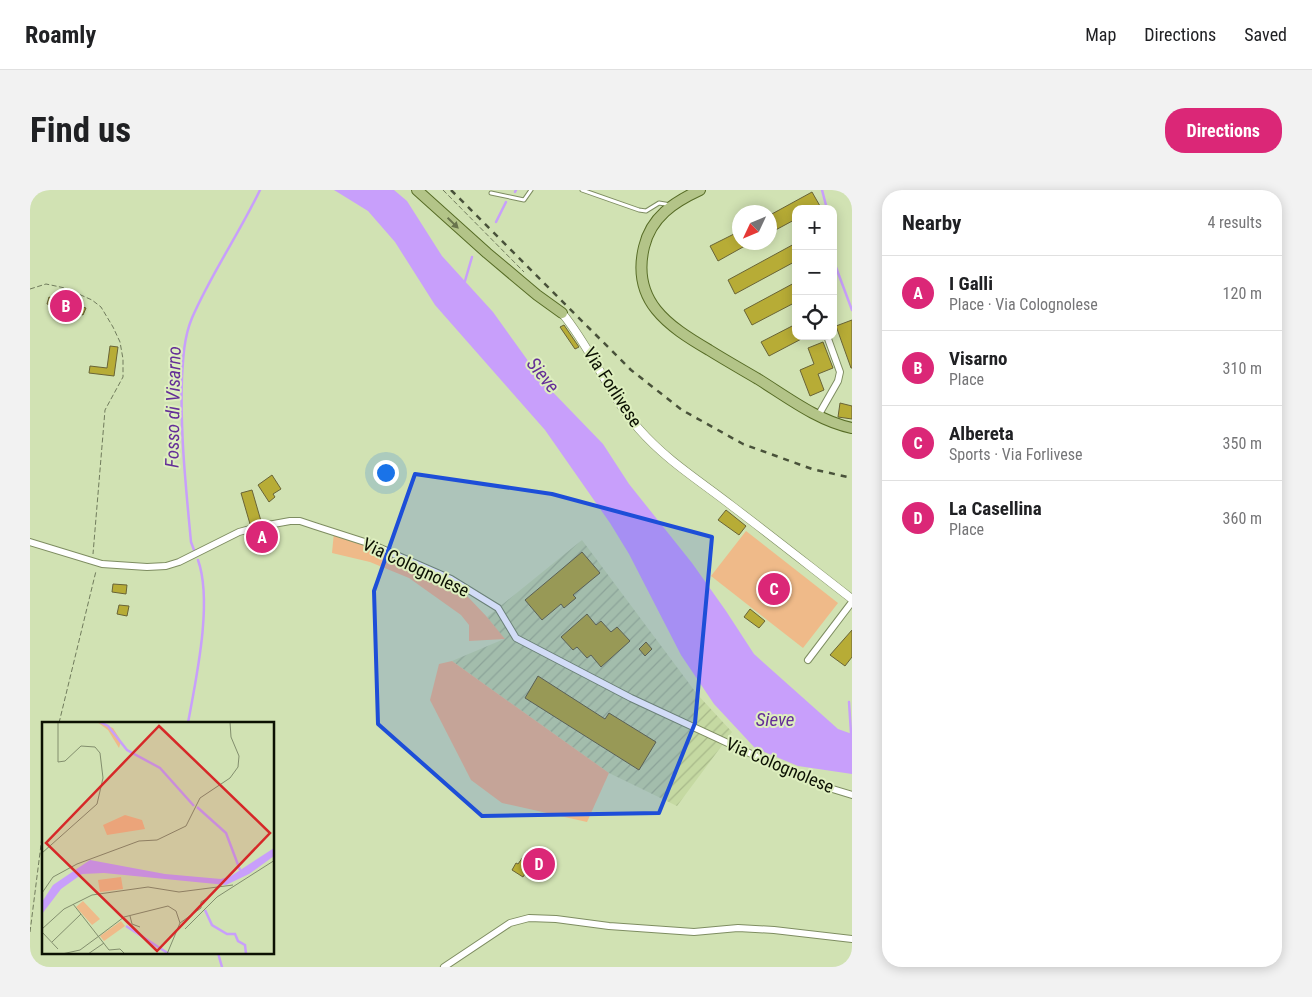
<!DOCTYPE html>
<html lang="en">
<head>
<meta charset="utf-8">
<style>
  body { margin:0; font-family:"Roboto Condensed",sans-serif; background:#f2f2f2; color:#202124 }
  .controls { position:absolute; right:15px; top:15px; display:grid; overflow:hidden; border-radius:10px; box-shadow:0 2px 12px #0003 }
  .controls button { width:45px; height:45px; display:grid; place-items:center; padding:0; border:0; border-bottom:1px solid #e0e0e0; background:#fff; color:#202124; font:25px sans-serif }
  .compass { position:absolute; left:702px; top:15px; width:45px; height:45px; border-radius:50%; background:#fff; box-shadow:0 2px 12px #0003; rotate:226deg }
  .you { position:absolute; left:355px; top:282px; width:18px; height:18px; margin:-12px; border:4px solid #fff; border-radius:50%; background:#1a73e8; box-shadow:0 0 0 8px #1a73e833 }
  .badge { display:grid; place-items:center; width:32px; height:32px; border-radius:50%; background:#db2777; color:#fff; font-size:16px; font-weight:700 }
  .pin { position:absolute; translate:-50% -50%; border:2px solid #fff; box-shadow:0 1px 5px #0006 }
  .list { margin:0; padding:0; list-style:none }
  h2 { display:flex; justify-content:space-between; align-items:center; height:65px; margin:0; padding:0 20px; font-size:21px }
  h2 small { font-size:16px; font-weight:400; color:#757577 }
  .list li { display:grid; grid-template-columns:32px 1fr auto; gap:15px; align-items:center; box-sizing:border-box; height:75px; padding:0 20px; border-top:1px solid #e0e0e0 }
  .list b { display:block; font-size:19px; white-space:nowrap }
  .list p { margin:0; font-size:16px; white-space:nowrap; color:#757577 }
  .list em { font-size:16px; font-style:normal; color:#757577 }
  .icon { flex:none; width:28px; height:28px; fill:none; stroke:currentColor; stroke-width:2; stroke-linecap:round; stroke-linejoin:round }
  .map { position:relative; flex:none; width:822px; height:777px; overflow:hidden; border-radius:20px }
  header { display:flex; align-items:center; gap:30px; box-sizing:border-box; height:70px; padding:0 25px; background:#fff; border-bottom:1px solid #e0e0e0 }
  header strong { font-size:24px }
  nav { display:flex; gap:28px; margin-inline-start:auto; font-size:18px }
  .intro { display:flex; align-items:center; justify-content:space-between; box-sizing:border-box; height:120px; padding:0 30px }
  h1 { margin:0; font-size:35px }
  .button { padding:12px 22px; border-radius:20px; background:#db2777; color:#fff; font-size:18px; font-weight:700 }
  main { display:flex; gap:30px; padding:0 30px }
  aside { flex:1; background:#fff; border-radius:20px; box-shadow:0 2px 12px #0003 }
  .map>svg:first-child { display:block }
  .industrial { fill:url(#industrial-furrows) }
  .grass { fill:#efba89 }
  .water { fill:#c89ffb }
  .lines { fill:none; stroke-linecap:round; stroke-linejoin:round }
  .stream { stroke:#c89ffb; stroke-width:2.5 }
  .building { fill:#b7ac36; stroke:#696437 }
  .service-casing { stroke:#7e8d61; stroke-width:5 }
  .minor-casing { stroke:#7e8d61; stroke-width:8 }
  .tertiary-casing { stroke:#7e8d61; stroke-width:9 }
  .primary-casing { stroke:#576c26; stroke-width:12 }
  .path { stroke:#707b5c; stroke-width:1; stroke-dasharray:5 2.5; stroke-linecap:butt }
  .service { stroke:#fff; stroke-width:3 }
  .minor { stroke:#fff; stroke-width:6 }
  .tertiary { stroke:#fff; stroke-width:8 }
  .primary { stroke:#b3c488; stroke-width:10 }
  .rail { stroke:#49523a; stroke-width:2.5; stroke-dasharray:6 6; stroke-linecap:butt }
  .oneway { fill:#68734c }
  .marked { fill:#1d4ed8; fill-opacity:0.2; stroke:#1d4ed8; stroke-width:4; stroke-linejoin:round }
  .labels { text-anchor:middle; dominant-baseline:central; stroke-width:4; stroke-linejoin:round; paint-order:stroke }
  .street-label { font-size:18px; fill:#0c1103; stroke:#deefbf }
  .water-label { font-size:19px; font-style:italic; fill:#642e97; stroke:#deefbf }
  .inset-river { fill:none; stroke:#c89ffb; stroke-width:2.5 }
  .inset-road { fill:none; stroke:#828e6d; stroke-width:1 }
  .view { fill:#d62828; fill-opacity:0.15; stroke:#d62828; stroke-width:2.5 }
  .inset-edge { fill:none; stroke:#0c1103; stroke-width:2.5 }
</style>
</head>
<body>
<header>
<strong>Roamly</strong>
<nav><a>Map</a><a>Directions</a><a>Saved</a></nav>
</header>
<div class="intro"><h1>Find us</h1><a class="button">Directions</a></div>
<main>
<div class="map">
<svg width="822" height="777" viewBox="0 0 822 777">
  <defs>
    <pattern id="industrial-furrows" width="10" height="10" patternUnits="userSpaceOnUse" patternTransform="scale(1.25)"><rect width="10" height="10" fill="#c5d9a2"/><path d="M-1 1l2-2M0 10L10 0M9 11l2-2" fill="none" stroke="#a8b98a"/></pattern>
  </defs>
  <rect width="100%" height="100%" fill="#d1e2b3"/>
  <polygon class="industrial" points="552,350 667,504 702,542 647,616 579,583 422,471 474,449 457,427"/>
  <g class="grass">
    <polygon points="716,341 808,413 773,458 681,386"/>
    <polygon points="304,342 421,389 457,427 475,449 439,451 439,435 431,425 379,388 340,372 302,363"/>
    <polygon points="422,471 579,583 557,632 472,613 441,590 400,510 409,474"/>
  </g>
  <polygon class="water" points="304,0 364,0 377,11 412,66 463,122 514,193 573,254 599,294 662,373 696,421 724,464 808,539 822,544 822,584 768,576 725,558 684,514 651,465 599,364 580,333 515,240 405,115 365,52 338,21"/>
  <g class="lines">
    <g class="stream">
      <polyline points="792,0 797,19"/>
      <polyline points="485,2 486,0"/>
      <polyline points="466,32 476,12"/>
      <polyline points="803,36 805,41 804,72 822,120"/>
      <polyline points="435,91 442,67"/>
      <path d="M164,360L161,352C156,298 150,243 152,188C153,168 154,147 162,128C181,84 209,44 230,0"/>
      <polyline points="819,512 821,543"/>
      <path d="M158,533C166,489 183,412 168,370"/>
      <polyline points="188,763 192,777"/>
    </g>
  </g>
  <g class="building">
    <polygon points="782,2 790,16 785,19 766,19 766,29 740,43 740,25"/>
    <polygon points="710,41 710,52 722,52 688,71 680,56"/>
    <polygon points="766,53 766,71 705,104 698,90"/>
    <polygon points="766,92 766,112 722,135 714,120"/>
    <polygon points="19,107 56,118 53,125 17,114"/>
    <polygon points="822,130 822,178 821,178 806,136"/>
    <polygon points="766,134 766,146 777,146 739,166 731,152"/>
    <polygon points="534,135 549,157 545,159 530,137"/>
    <polygon points="793,152 803,178 788,184 794,200 780,206 770,180 784,174 778,158"/>
    <polygon points="80,156 88,157 84,186 59,183 60,176 77,178"/>
    <polygon points="810,213 822,216 822,229 808,227"/>
    <polygon points="242,285 251,299 243,304 245,307 239,312 228,295"/>
    <polygon points="222,300 231,331 220,334 211,303"/>
    <polygon points="696,320 716,336 709,345 688,330"/>
    <polygon points="241,340 244,353 222,357 220,344"/>
    <polygon points="552,362 570,383 543,405 546,408 534,418 531,414 512,430 495,410"/>
    <polygon points="83,394 97,395 96,404 82,402"/>
    <polygon points="89,415 99,416 97,426 87,424"/>
    <polygon points="720,419 735,431 729,438 714,427"/>
    <polygon points="557,424 566,435 571,431 581,442 587,437 600,451 571,477 561,465 557,468 547,457 543,460 531,447"/>
    <polygon points="822,440 822,467 815,476 800,465"/>
    <polygon points="616,452 622,459 615,466 609,459"/>
    <polygon points="508,486 575,529 579,523 626,552 609,580 495,508"/>
    <polygon points="498,660 523,677 515,688 499,677 493,687 482,680 486,673 488,674"/>
  </g>
  <g class="lines">
    <defs>
      <g id="service">
        <polyline points="552,0 609,20 616,21 629,13 641,15"/>
        <polyline points="461,3 494,10 501,0"/>
      </g>
      <g id="minor">
        <polyline points="788,226 808,191 810,182 797,146"/>
        <polyline points="0,352 72,374 117,377 136,376 149,372 209,342 227,337 260,331 270,331 285,336 341,354 421,389 468,418 486,448 601,508 786,594 822,605"/>
        <polyline points="778,470 822,412"/>
        <polyline points="414,777 480,733 499,728 526,729 579,736 664,742 708,738 744,740 822,749"/>
      </g>
      <path id="tertiary" d="M532,123C562,159 578,204 609,239C636,270 670,291 702,316C743,347 782,378 822,409"/>
      <g id="primary">
        <polyline points="387,0 457,63 507,105 532,123"/>
        <path d="M670,0C644,12 621,27 614,57C601,111 638,136 679,160C695,170 711,179 728,189C757,207 788,231 822,238"/>
      </g>
    </defs>
    <use href="#service" class="service-casing"/>
    <use href="#minor" class="minor-casing"/>
    <use href="#tertiary" class="tertiary-casing"/>
    <use href="#primary" class="primary-casing"/>
    <g class="path">
      <polyline points="413,0 494,82"/>
      <polyline points="0,99 16,94 35,98 62,110 71,117 83,137 90,152 93,169 93,187 75,220 63,364"/>
      <polyline points="29,533 66,381"/>
      <polyline points="0,742 14,631"/>
    </g>
    <use href="#service" class="service"/>
    <use href="#minor" class="minor"/>
    <use href="#tertiary" class="tertiary"/>
    <use href="#primary" class="primary"/>
    <polyline class="rail" points="421,0 601,180 652,220 713,254 782,279 822,288"/>
  </g>
  <defs><path id="oneway-solid" d="M-6-.8H1V-3.2L6.5 0L1 3.2V.8H-6Z" transform="scale(1.25)"/></defs>
  <use class="oneway" href="#oneway-solid" transform="translate(423 33) rotate(44)"/>
  <path class="marked" d="M385,284L522,304L682,347L665,533L629,623L452,626L348,534L344,401Z"/>
  <g class="labels">
    <g class="street-label">
      <text transform="translate(583 197) rotate(57)">Via Forlivese</text>
      <text transform="translate(386 377) rotate(25)">Via Colognolese</text>
      <text transform="translate(750 575) rotate(23)">Via Colognolese</text>
    </g>
    <g class="water-label">
      <text transform="translate(513 185) rotate(51)">Sieve</text>
      <text transform="translate(143 217) rotate(-89)">Fosso di Visarno</text>
      <text x="745" y="529">Sieve</text>
    </g>
  </g>
  <g transform="translate(12 532)">
    <rect width="232" height="232" fill="#d1e2b3"/>
    <path d="M55,0L71,6L79,19L77,26L66,8ZM83,93L100,98L103,107L65,113L61,103ZM79,155L81,167L58,170L56,158ZM41,179L58,197L50,203L34,185Z" fill="#efba89"/>
    <path d="M79,199L83,204L62,219L58,214Z" fill="#efba89"/>
    <path d="M232,126V134L207,152L184,163L62,151L40,152L19,167L0,192V180L11,163L48,138L123,152L179,157L189,154Z" fill="#c89ffb"/>
    <path class="inset-river" d="M58,0L66,4L85,28L118,46L152,84M155,85L184,111L198,148M163,188L170,203L185,212H193L196,219L203,223L204,232M84,204L127,232"/>
    <path class="inset-road" d="M0,131L55,82L61,56L58,31L53,25L39,24L23,39L16,40V0M137,170L191,163M0,171L11,155L35,142L97,119L115,118L144,104L158,76L188,56L196,45L197,34L189,15L188,0M31,182L67,228M88,194L90,202L98,205M138,201L159,186V180L164,177M0,207L22,187L50,173L106,165L137,170M143,207L175,175L233,138M0,210L16,227M57,214L82,195L126,184L134,189L138,201L125,232M10,220L39,192M67,228L78,227L83,232M20,232L38,228L57,214M46,232L62,221"/>
    <path class="view" d="M117,4L228,111L115,229L4,121Z"/>
    <rect width="232" height="232" class="inset-edge"/>
  </g>
</svg>
<div class="controls">
<button>+</button>
<button>−</button>
<button><svg class="icon" aria-label="locate" viewBox="0 0 24 24"><circle cx="12" cy="12" r="6"/><path d="M12 2v4M12 18v4M2 12h4M18 12h4"/></svg></button>
</div>
<svg class="compass" viewBox="-18 -18 36 36"><path d="M0-13l5 13h-10z" fill="#e53935"/><path d="M0 13l5-13h-10z" fill="#757577"/></svg>
<div class="you"></div>
<div class="pin badge" style="left:232px;top:347px">A</div>
<div class="pin badge" style="left:36px;top:116px">B</div>
<div class="pin badge" style="left:744px;top:399px">C</div>
<div class="pin badge" style="left:509px;top:674px">D</div>
</div>
<aside>
<h2>Nearby<small>4 results</small></h2>
<ul class="list">
<li><span class="badge">A</span><div><b>I Galli</b><p>Place · Via Colognolese</p></div><em>120 m</em></li>
<li><span class="badge">B</span><div><b>Visarno</b><p>Place</p></div><em>310 m</em></li>
<li><span class="badge">C</span><div><b>Albereta</b><p>Sports · Via Forlivese</p></div><em>350 m</em></li>
<li><span class="badge">D</span><div><b>La Casellina</b><p>Place</p></div><em>360 m</em></li>
</ul>
</aside>
</main>
</body>
</html>
